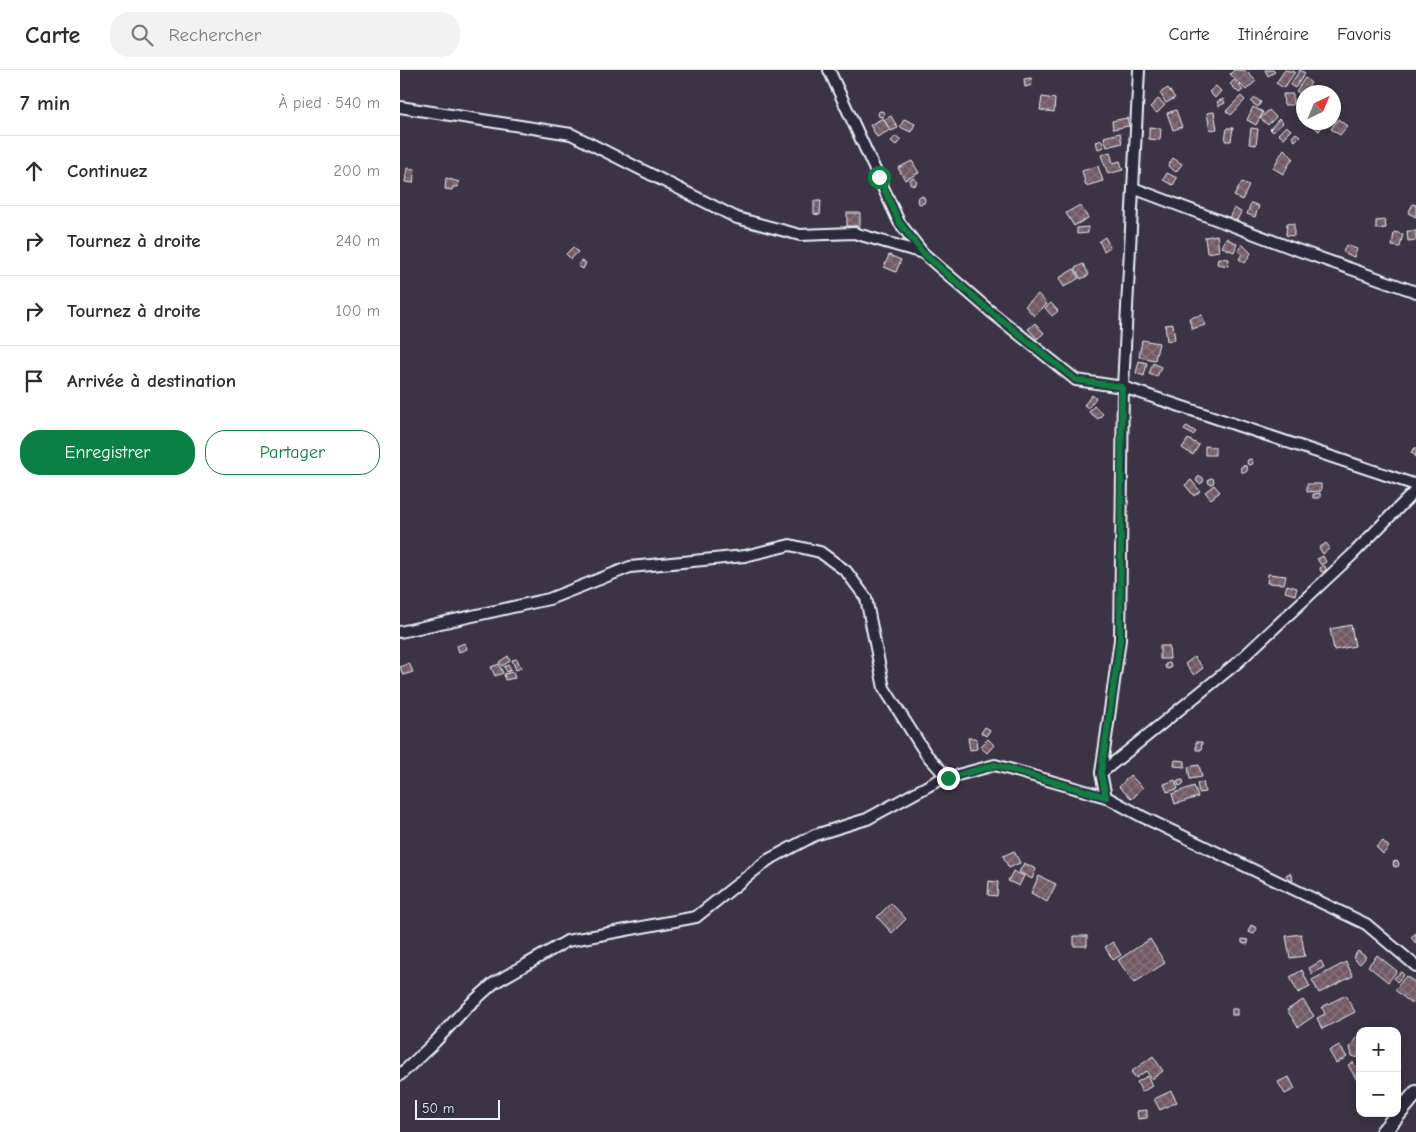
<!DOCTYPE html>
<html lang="fr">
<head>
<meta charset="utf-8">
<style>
  body { margin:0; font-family:"Comic Neue",sans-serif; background:#f2f2f3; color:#2b2b33 }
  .controls { position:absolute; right:15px; bottom:15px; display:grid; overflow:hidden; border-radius:10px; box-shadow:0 2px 12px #0003 }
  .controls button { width:45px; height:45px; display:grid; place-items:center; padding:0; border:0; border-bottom:1px solid #e1e1e2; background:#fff; color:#2b2b33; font:25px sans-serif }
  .compass { position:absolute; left:896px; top:15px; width:45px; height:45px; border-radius:50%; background:#fff; box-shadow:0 2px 12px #0003; rotate:44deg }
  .scale { position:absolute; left:15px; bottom:12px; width:85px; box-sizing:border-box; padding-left:5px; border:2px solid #e8f1f8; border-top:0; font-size:14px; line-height:18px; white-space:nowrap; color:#e8f1f8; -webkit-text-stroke:4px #2f2a3d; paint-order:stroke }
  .stop { position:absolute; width:15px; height:15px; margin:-11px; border:4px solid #0b8043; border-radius:50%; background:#fff }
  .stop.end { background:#0b8043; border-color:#fff; box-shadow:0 1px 5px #0008 }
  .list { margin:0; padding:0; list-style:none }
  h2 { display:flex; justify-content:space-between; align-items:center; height:65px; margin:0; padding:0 20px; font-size:21px }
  h2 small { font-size:16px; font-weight:400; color:#7c7c81 }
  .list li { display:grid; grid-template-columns:32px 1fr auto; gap:15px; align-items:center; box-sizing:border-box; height:70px; padding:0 20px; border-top:1px solid #e1e1e2 }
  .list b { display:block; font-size:19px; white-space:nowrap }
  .list em { font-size:16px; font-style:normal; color:#7c7c81 }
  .actions { display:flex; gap:10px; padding:15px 20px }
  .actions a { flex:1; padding:11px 0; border:1px solid #0b8043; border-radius:20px; text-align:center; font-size:18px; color:#0b8043 }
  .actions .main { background:#0b8043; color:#fff }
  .icon { flex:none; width:28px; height:28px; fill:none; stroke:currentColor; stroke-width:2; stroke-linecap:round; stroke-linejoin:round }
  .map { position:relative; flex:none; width:1016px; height:1062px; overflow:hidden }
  header { display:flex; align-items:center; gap:30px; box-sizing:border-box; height:70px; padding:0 25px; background:#fff; border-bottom:1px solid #e1e1e2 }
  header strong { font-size:24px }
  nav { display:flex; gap:28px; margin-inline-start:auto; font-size:18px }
  .search { width:350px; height:45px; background:#f2f2f3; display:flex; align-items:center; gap:12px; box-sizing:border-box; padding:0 18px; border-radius:20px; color:#7c7c81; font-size:19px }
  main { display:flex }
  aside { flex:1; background:#fff }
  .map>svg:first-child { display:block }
  .building { fill:url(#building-cross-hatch); stroke:#e8f1f8 }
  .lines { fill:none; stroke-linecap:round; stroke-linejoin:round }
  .street-casing { stroke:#e8f1f8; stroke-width:14 }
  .secondary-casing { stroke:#e8f1f8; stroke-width:18 }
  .street { stroke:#2f2a3d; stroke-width:10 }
  .secondary { stroke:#2f2a3d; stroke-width:14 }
  .route { stroke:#0b8043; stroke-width:6 }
</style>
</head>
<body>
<header>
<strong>Carte</strong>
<div class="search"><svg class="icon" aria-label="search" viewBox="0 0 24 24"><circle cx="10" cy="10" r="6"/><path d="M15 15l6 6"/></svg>Rechercher</div>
<nav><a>Carte</a><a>Itinéraire</a><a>Favoris</a></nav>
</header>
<main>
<aside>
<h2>7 min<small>À pied · 540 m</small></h2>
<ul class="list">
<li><svg class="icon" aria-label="ahead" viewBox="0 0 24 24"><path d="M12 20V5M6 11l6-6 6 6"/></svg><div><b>Continuez</b></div><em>200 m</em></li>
<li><svg class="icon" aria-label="right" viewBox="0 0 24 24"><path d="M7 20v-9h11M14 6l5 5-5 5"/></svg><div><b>Tournez à droite</b></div><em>240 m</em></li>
<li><svg class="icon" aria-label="right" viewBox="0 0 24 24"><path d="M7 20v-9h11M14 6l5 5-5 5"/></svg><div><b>Tournez à droite</b></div><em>100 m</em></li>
<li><svg class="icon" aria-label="arrive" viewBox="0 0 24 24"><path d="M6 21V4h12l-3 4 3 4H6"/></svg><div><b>Arrivée à destination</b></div></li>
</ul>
<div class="actions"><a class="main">Enregistrer</a><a>Partager</a></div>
</aside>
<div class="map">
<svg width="1016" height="1062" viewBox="0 0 1016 1062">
  <defs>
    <pattern id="building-cross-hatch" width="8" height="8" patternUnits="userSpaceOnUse" patternTransform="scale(1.25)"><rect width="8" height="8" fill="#725a64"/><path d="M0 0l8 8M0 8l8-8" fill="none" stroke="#86727b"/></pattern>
  </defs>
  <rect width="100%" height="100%" fill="#3c3445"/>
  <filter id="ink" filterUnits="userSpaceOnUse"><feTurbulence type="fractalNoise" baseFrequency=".02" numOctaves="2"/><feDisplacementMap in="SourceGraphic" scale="10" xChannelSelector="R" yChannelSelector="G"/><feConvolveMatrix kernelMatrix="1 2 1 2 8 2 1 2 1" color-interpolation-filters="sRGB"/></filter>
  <g filter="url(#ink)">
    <g class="building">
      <polygon points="834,0 845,0 856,11 846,20 830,4"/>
      <polygon points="865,0 873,0 875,2 868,6"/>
      <polygon points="885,0 895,2 884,18 876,13"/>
      <polygon points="900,0 905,3 895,18 890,15"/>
      <polygon points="631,8 632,15 625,17 624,9"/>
      <polygon points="905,8 911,13 902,25 896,21"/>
      <polygon points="834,10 843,20 839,23 830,14"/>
      <polygon points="816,16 821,21 815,28 809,22"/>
      <polygon points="916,17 921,20 920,22 912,22"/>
      <polygon points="768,18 775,28 766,33 760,23"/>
      <polygon points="883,24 893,24 893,35 884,35"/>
      <polygon points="841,26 845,30 831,45 826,41"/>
      <polygon points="642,27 655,29 654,42 640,40"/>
      <polygon points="855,28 861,32 858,37 851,32"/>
      <polygon points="758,29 765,35 757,43 750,37"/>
      <polygon points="823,29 825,33 819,36 817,32"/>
      <polygon points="853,37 863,42 856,55 847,50"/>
      <polygon points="776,40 782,57 773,60 767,43"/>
      <polygon points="869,40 876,47 868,55 860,48"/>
      <circle cx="481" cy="44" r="3"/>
      <polygon points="814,42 817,59 810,60 807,43"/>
      <polygon points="491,46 498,58 491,61 484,50"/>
      <polygon points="483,48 490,60 477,67 470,55"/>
      <polygon points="727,48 729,56 713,59 712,51"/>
      <polygon points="504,49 515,54 511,62 500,57"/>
      <polygon points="879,49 883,53 873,62 870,59"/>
      <polygon points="938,49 947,56 940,65 931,59"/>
      <polygon points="914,52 925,52 919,61 911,55"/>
      <polygon points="886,56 891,60 883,68 878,64"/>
      <polygon points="749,57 761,58 760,70 749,69"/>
      <polygon points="827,58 833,58 831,71 825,71"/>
      <polygon points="851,58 858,59 856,75 849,74"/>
      <polygon points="720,63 722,73 707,77 704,67"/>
      <polygon points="896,63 900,66 895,71 892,67"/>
      <polygon points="496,66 501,70 496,75 491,71"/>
      <polygon points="702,70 704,77 698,79 696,72"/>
      <polygon points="884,79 893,88 883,104 873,98"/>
      <polygon points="710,82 713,93 720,91 723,100 708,104 701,85"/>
      <polygon points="773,88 782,94 776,102 768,96"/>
      <polygon points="512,91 519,103 505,110 498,98"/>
      <polygon points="698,96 703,111 686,116 682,101"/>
      <polygon points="7,98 15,99 13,113 5,112"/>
      <polygon points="767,103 777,108 773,115 763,110"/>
      <polygon points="46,108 59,112 58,117 53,117 52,120 45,119"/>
      <circle cx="513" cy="112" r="3.5"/>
      <polygon points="842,112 849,116 842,130 834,126"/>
      <circle cx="521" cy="130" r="4"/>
      <polygon points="414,131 421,131 420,145 414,144"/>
      <polygon points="851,133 859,136 855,147 847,144"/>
      <polygon points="1013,134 1016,135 1016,147 1008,143"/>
      <polygon points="680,135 688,148 674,156 666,143"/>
      <polygon points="834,138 841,142 836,152 829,148"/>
      <rect x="447" y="143" width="13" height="13"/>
      <polygon points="985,150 986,158 976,159 976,151"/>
      <polygon points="887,153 894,154 894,166 886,165"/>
      <polygon points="688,157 688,163 677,164 677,158"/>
      <polygon points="1007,161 1016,161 1016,170 1008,171"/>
      <polygon points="994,162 1003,164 1000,177 992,176"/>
      <polygon points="817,165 819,181 807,183 805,167"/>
      <polygon points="705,167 710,177 704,181 699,171"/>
      <polygon points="826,168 837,174 834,182 822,177"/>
      <polygon points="842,174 851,183 845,193 839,189 842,184 838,181"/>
      <polygon points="946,175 957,179 954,187 943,182"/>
      <polygon points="173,177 178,182 171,189 166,184"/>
      <polygon points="489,185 501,190 496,202 484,197"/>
      <polygon points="818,188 829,189 828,196 817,194"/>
      <polygon points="181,190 186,193 183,199 178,196"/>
      <polygon points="683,194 689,205 681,209 675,198"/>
      <polygon points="674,199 679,208 664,217 659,208"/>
      <polygon points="638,224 647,234 634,246 625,236"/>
      <polygon points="651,233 658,241 652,246 645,238"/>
      <polygon points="802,245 805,255 792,259 789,248"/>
      <polygon points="635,253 644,263 637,269 628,259"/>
      <polygon points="773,254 775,270 767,271 765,255"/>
      <polygon points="742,270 759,273 755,290 739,287"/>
      <polygon points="739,291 747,293 744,306 736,303"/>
      <polygon points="753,293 761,297 757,307 749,304"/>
      <polygon points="692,325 696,328 688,338 684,335"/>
      <polygon points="694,336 703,344 698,349 689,342"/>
      <polygon points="787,356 796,362 793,365 784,360"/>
      <polygon points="788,369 799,375 793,385 782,378"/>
      <polygon points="805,376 815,377 815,385 805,385"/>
      <polygon points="1016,377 1016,387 1011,382"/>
      <circle cx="850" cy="392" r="3"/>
      <circle cx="844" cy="399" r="3.5"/>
      <circle cx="800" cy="410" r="3.5"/>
      <circle cx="811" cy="411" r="3"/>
      <polygon points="791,410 800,421 794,426 785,415"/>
      <polygon points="907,414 921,414 921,421 907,422"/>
      <polygon points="814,415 820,422 811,429 805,422"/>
      <polygon points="920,423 920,428 913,428 913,424"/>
      <polygon points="926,473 930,478 923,484 919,478"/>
      <polygon points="923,486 926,492 921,495 917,489"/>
      <circle cx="923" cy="499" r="3"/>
      <polygon points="868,504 886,506 884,514 867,513"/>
      <polygon points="887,515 897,518 895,525 885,522"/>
      <polygon points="951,555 955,576 934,580 930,559"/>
      <polygon points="65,573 67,579 59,582 57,576"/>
      <polygon points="760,576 769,576 770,589 760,589"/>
      <polygon points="108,586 110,591 102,596 99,592"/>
      <polygon points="794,587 803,598 794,605 785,594"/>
      <polygon points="117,589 121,598 116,600 112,590"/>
      <circle cx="768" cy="596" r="3"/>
      <polygon points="9,593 13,602 3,605 0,597"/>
      <polygon points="99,594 103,603 95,606 91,597"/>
      <polygon points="109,595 111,600 107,602 104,597"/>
      <polygon points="113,602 115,608 105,610 104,604"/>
      <polygon points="585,657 590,660 586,666 581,663"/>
      <polygon points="568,668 576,668 577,679 570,680"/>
      <polygon points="588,669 594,675 587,683 580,677"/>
      <polygon points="796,672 802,672 801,680 796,680"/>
      <polygon points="775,690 785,691 785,697 774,696"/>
      <polygon points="799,695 802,707 790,709 788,697"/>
      <polygon points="730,705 743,718 732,729 719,717"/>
      <polygon points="775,710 778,719 767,722 764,714"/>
      <polygon points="783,710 784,714 779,716 777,711"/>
      <polygon points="803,712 805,722 799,723 797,713"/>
      <polygon points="794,716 798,727 775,734 772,724"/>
      <polygon points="983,771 989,777 983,784 976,777"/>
      <polygon points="614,781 620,793 609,798 603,786"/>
      <circle cx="996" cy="794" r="3"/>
      <polygon points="624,793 636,799 632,809 619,802"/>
      <polygon points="613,801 624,806 619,816 608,811"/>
      <polygon points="890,803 893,810 890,812 886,805"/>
      <polygon points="639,806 656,814 647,832 631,823"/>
      <polygon points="589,811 598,812 597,826 588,825"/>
      <polygon points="491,833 506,849 492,863 477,847"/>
      <polygon points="851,855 857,858 854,864 848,862"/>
      <polygon points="1016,863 1016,874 1011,867"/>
      <polygon points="901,864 905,886 890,888 886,866"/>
      <rect x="674" y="866" width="13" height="10"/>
      <polygon points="750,869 765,893 734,913 718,890"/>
      <polygon points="842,869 848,870 848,874 842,873"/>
      <polygon points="713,872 721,885 713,890 705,877"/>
      <polygon points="958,881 966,887 960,894 953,888"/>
      <polygon points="977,885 997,901 988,912 968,896"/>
      <polygon points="921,891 924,897 912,904 909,898"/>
      <polygon points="946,892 953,906 919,923 912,910"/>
      <polygon points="902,900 910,917 898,923 890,907"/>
      <polygon points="1001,902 1004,905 997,912 994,908"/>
      <polygon points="1006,906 1016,913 1016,929 1012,934 995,920"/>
      <polygon points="946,925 955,942 922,959 917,948 925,944 922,937"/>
      <polygon points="903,930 914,946 898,957 887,940"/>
      <rect x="832" y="939" width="5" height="6"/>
      <polygon points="956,968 960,968 958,988 952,986 950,977"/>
      <polygon points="939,975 947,987 936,993 929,981"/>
      <polygon points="753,986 763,1001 752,1009 746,1001 736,1008 731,1002"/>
      <polygon points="953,992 960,1003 959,1014 948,995"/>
      <polygon points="748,1006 752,1016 742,1022 737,1012"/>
      <polygon points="889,1007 895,1019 885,1024 878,1012"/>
      <polygon points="771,1021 777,1032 760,1040 754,1029"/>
      <polygon points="747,1040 747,1048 738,1049 737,1041"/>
    </g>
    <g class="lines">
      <defs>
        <g id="street">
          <polyline points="429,0 499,152 523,183 590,241 676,310 723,317 1016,415"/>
          <polyline points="739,0 723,317 720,570 701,703 706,727 743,747 966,854 1016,896"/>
          <polyline points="0,37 171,64 337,148 400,165 454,163 523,183"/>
          <polyline points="733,118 889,177 1016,222"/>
          <polyline points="0,562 149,529 230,497 345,486 390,475 420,482 446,501 466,528 484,618 526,684 548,708"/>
          <polyline points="701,703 838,592 951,486 1016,420"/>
          <polyline points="0,1005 35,972 66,938 94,913 167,871 296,847 368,790 415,765 467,749 539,710 595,695 706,727"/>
        </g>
        <polyline id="secondary" points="983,1062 1016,1023"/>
      </defs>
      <use href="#street" class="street-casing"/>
      <use href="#secondary" class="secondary-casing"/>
      <use href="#street" class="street"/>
      <use href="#secondary" class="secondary"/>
    </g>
  </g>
  <g class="lines" filter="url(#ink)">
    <polyline class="route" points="479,107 499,152 523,183 590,241 676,310 722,317 720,570 701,703 706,727 595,695 548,708"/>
  </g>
</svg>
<div class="controls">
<button>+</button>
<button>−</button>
</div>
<svg class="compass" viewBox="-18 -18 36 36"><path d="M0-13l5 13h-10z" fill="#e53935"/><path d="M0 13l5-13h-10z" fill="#7c7c81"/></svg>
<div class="scale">50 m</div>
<div class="stop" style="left:479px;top:107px"></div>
<div class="stop end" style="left:548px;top:708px"></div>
</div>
</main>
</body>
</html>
